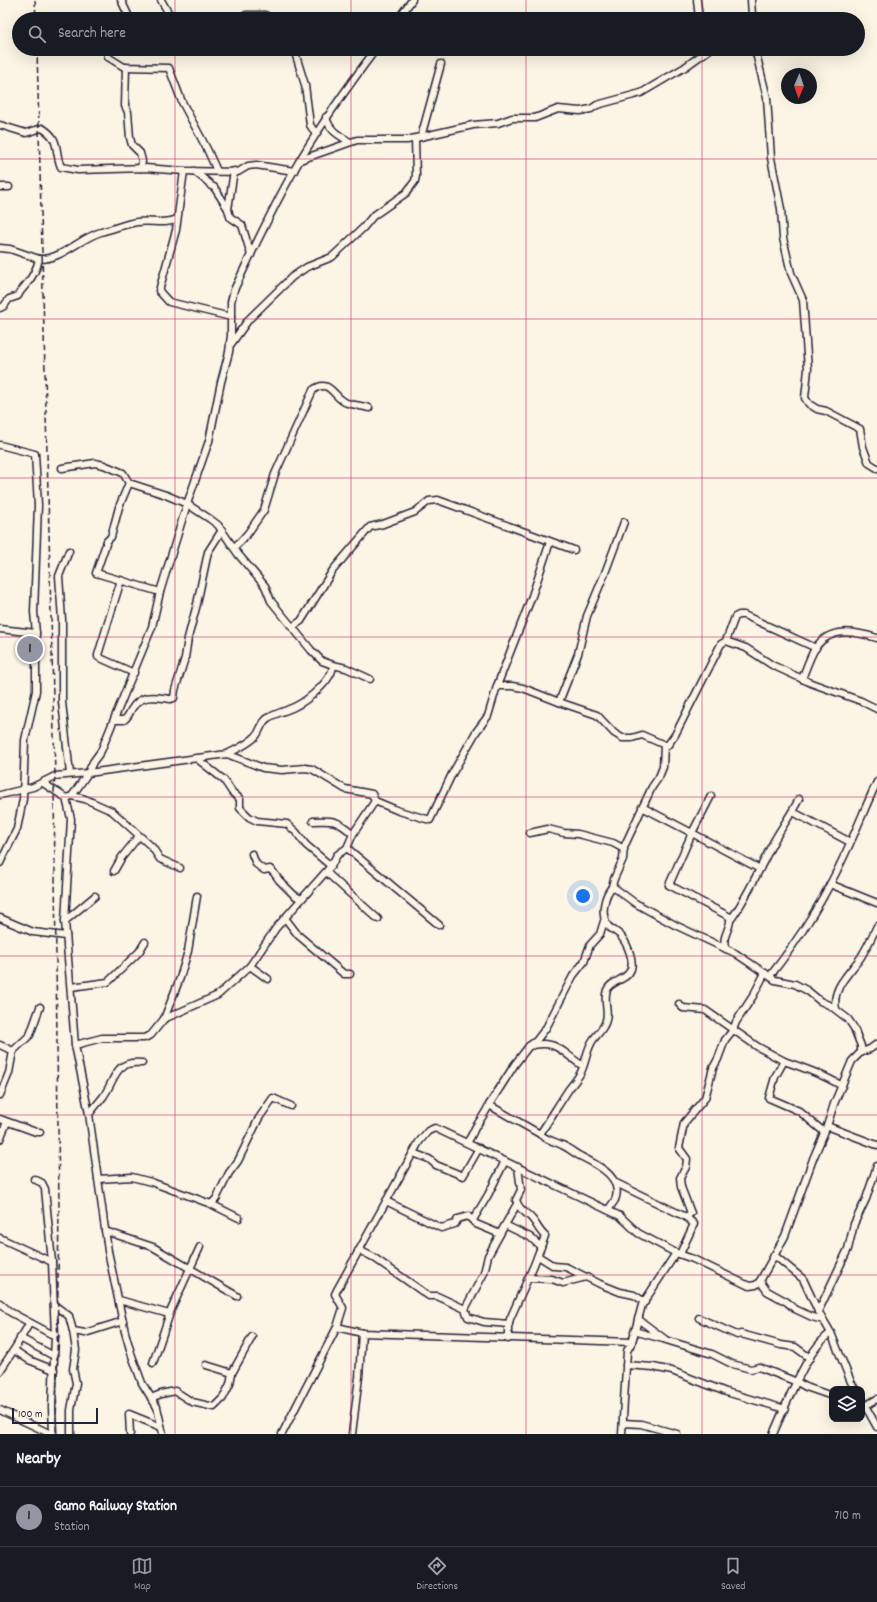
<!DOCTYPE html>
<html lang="en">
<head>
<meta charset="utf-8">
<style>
  body { margin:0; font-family:Dekko,sans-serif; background:#242831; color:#f1f3f6 }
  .controls { position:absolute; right:12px; bottom:12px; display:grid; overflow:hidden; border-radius:8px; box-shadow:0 4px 16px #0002 }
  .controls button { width:36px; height:36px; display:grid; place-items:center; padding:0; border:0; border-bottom:1px solid #363941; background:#171b24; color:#f1f3f6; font:20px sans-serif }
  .compass { position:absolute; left:781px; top:68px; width:36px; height:36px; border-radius:50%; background:#171b24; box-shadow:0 4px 16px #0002; rotate:182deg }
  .scale { position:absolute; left:12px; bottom:10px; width:86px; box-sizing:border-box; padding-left:4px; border:2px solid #22223b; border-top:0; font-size:11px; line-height:14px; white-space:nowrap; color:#22223b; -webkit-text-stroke:3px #fcf5e5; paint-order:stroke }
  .you { position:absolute; left:583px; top:896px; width:14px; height:14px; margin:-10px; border:3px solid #fff; border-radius:50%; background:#1a73e8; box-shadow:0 0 0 6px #1a73e833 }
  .badge { display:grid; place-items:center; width:26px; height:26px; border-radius:50%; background:#9495a2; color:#111; font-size:13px; font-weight:700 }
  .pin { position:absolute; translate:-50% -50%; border:2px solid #fff; box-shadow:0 1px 4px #0006 }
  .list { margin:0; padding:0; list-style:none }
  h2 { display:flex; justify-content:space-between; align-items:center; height:52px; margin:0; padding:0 16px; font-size:17px }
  h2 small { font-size:13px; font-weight:400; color:#9ea1a6 }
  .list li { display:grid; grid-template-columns:26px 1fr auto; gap:12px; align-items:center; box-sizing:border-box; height:60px; padding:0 16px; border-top:1px solid #363941 }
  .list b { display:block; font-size:15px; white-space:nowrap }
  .list p { margin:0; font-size:13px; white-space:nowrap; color:#9ea1a6 }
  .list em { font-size:13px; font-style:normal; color:#9ea1a6 }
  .icon { flex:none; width:22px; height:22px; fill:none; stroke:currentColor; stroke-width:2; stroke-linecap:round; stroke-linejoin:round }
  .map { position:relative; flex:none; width:877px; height:1434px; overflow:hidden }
  .search { position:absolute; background:#171b24; box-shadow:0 4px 16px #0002; left:12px; right:12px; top:12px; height:44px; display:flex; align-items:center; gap:10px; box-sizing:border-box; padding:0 14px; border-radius:22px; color:#9ea1a6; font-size:15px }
  .sheet { height:112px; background:#171b24 }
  nav { display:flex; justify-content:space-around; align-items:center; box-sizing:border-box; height:56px; border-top:1px solid #363941; background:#171b24; font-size:11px; color:#9ea1a6 }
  nav a { display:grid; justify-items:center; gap:2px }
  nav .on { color:#9495a2 }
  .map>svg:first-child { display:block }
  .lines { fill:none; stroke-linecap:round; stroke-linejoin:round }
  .minor-casing { stroke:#22223b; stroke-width:9 }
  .minor { stroke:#fcf5e5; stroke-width:6 }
  .rail { stroke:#22223b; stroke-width:1.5; stroke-dasharray:6 3; stroke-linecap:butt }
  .grid { fill:none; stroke:#c2185b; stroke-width:1; stroke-opacity:0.55 }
</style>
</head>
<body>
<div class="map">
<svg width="877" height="1434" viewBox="0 0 877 1434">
  <rect width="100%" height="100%" fill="#fcf5e5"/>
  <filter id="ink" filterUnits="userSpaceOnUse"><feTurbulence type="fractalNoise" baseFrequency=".025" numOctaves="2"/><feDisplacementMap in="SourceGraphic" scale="8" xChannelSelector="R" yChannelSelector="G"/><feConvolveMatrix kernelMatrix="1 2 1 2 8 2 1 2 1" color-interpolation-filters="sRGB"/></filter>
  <g filter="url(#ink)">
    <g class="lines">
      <defs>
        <g id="minor">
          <polyline points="121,0 130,19"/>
          <polyline points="161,0 172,19"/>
          <polyline points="697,0 699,19"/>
          <polyline points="400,16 414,19"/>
          <polyline points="241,19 246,15 265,15 273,19"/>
          <polyline points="398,19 412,0"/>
          <polyline points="748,19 752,15 751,0"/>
          <polyline points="107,49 108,57 124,67 169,68 182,102 207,149 217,171"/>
          <polyline points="294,49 305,85 310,125 316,134"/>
          <polyline points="755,49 767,98 771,158 781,209 783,238 791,273 803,300 808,369 805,398 809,404 817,409 826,411 860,429 863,447 869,463 877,468"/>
          <polyline points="126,67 125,106 128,112 130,138 132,145 140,153 142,161 141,168"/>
          <path d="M326,117C329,130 338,135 350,142"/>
          <path d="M0,125L26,133L42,128C61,139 54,151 61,167L78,170L145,168L184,171"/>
          <polyline points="421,137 441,64"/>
          <polyline points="300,160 357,140 407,140 473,125 498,123 512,118 535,118 558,109 580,111 591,109 597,105 641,93 685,67 710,49"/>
          <polyline points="194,171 209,183 211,186 214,187 228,209"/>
          <polyline points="234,171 228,209 230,217 242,225 251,255"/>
          <polyline points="0,187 9,187"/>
          <polyline points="0,248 10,249 39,259"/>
          <path d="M0,308L4,306L9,299L18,296C20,291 22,290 25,286C32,278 37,269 39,259C61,260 80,238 101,232C113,229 125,224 137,222C151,220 165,225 177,219"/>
          <polyline points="231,317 169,302 159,291 176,230 184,171 238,172 248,166 256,165 294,171"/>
          <polyline points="231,344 249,319 292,277 307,267 332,257 363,228 373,216 406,193 415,181 416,176 415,139"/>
          <polyline points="0,445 35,454 38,505 34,612 36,633 36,691 25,740 23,799 17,829 0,863"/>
          <path d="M62,468L95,463L104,465L123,473L129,483L166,495L187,504L210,519L218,525L238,554L265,586L271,601L311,650L322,661L333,665C333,680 307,701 294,707C286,711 276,713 268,718C261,722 261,730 256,736C249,744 237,749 227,754"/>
          <polyline points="129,483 119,507 111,537 107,541 96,573 160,592"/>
          <path d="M234,547L240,542L248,533L264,510L275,474L313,390C330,377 334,399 347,403C354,405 362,406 369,408"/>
          <polyline points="69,551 59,576 62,620 62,702 70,774"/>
          <polyline points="121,580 98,655 98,657 134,673"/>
          <polyline points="292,627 301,621 333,570 370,527 383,524 415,512 429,501 438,500 574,550"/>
          <polyline points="0,629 36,633"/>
          <polyline points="726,641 735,617 739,615 744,615 816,648"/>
          <polyline points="333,665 346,668 370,679"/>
          <path d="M802,679C806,669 810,656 816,647C831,626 856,632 877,638"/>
          <polyline points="497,686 512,686 523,688 559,702 597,715 614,733 622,738 632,738 642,735 667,746 675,735 721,644 726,641 746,648 772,665 811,683 861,701 877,709"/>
          <polyline points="559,702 578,654 587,616 605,573 624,522"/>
          <path d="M115,720H124C128,717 129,714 131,710C141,693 155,697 171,699L174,698L175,690L185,658L188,638L197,604L208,552L222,530"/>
          <polyline points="664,745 663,767 659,777 652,787 624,847 623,859 614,879 612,886 635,903 675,925 735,953 775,980 795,984 808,991 820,1001 831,1006 848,1019 854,1028 861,1046 861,1052"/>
          <polyline points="196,758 224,780 232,792 240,799 240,808 249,817 257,821 287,824 296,832 306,845 331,866"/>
          <polyline points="43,783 66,798 72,796 88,773 227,754 263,768 282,770 305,768 312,769 345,789 372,794 375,801"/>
          <path d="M0,795L33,787L55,776L88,773L93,762L101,751L152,627L160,592L187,504L209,441L221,382L229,352L231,335V302L234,290C255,246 275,202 300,160C323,121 349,85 376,49"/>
          <polyline points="72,796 85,799 112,811 152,847 160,859 180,868"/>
          <polyline points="66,798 71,819 65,921 75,1045 89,1114 108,1251 125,1332 131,1353 142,1383 157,1407 163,1434"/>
          <polyline points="642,807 692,833 711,796"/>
          <polyline points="793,812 850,842"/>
          <path d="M313,821C334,820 337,820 353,834"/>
          <polyline points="530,833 548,829 564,833 578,834 613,843 624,849"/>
          <polyline points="347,848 439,925"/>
          <polyline points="252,854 256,864 264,870 270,869 274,873 279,880 294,895 301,899"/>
          <path d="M760,869L692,833L669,885L732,918C749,894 760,867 774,841C782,827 792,813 799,799"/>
          <polyline points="114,871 122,857 139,836"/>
          <polyline points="326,872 378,919"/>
          <polyline points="830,884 877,903"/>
          <polyline points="0,918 33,932 66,936"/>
          <polyline points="285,918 298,935 344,974 350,974"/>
          <polyline points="65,921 95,896"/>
          <path d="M726,949C720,937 732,928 730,917"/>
          <polyline points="250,966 268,979"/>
          <path d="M770,976C800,938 826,896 846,852C857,829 866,805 877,782"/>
          <polyline points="71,987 108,982 139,952 145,942"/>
          <polyline points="679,1004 683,1008 705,1010 758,1047 784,1061"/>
          <path d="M836,1009C831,988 850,973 861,957C867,947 872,937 877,926"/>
          <polyline points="164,1019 180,978 188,951 197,896"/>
          <polyline points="0,1045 13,1051"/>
          <polyline points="75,1045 102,1038 144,1038 151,1035 164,1019 218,995 250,966 276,928 331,866 337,855 347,848 353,834 375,801 399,811 430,820 452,774 476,732 488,716 497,686 532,596 550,542"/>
          <polyline points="529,1046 536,1041 546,1028 573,976 584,962 590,945 600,934 605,918"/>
          <polyline points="0,1095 9,1073 13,1051 30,1035 40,1007"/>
          <path d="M489,1105L515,1064L529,1046C558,1039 561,1052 583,1066"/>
          <path d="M89,1114C94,1108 99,1102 103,1097C116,1079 114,1060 142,1063"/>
          <polyline points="0,1119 36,1132 40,1132"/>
          <polyline points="827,1126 834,1104 852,1061 861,1052 870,1049 877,1044"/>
          <path d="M824,1132L799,1111L769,1098L775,1077L784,1061C804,1068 824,1075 842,1086"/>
          <path d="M540,1134C546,1140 554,1141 562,1145C569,1148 574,1153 580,1156C596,1164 624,1177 615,1200C613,1203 610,1207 608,1210"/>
          <polyline points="0,1139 7,1122"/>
          <path d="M467,1142C471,1138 472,1134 475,1128C480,1120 485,1114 489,1105L540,1134C550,1119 559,1104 569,1089C573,1084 577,1079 580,1074C586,1064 586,1050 593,1040C598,1033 604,1029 606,1020C609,1010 603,1000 607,990C611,980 627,981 631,969C634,959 627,943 620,935C617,932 611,929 608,926C600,915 604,895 613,886"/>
          <polyline points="413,1153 429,1159 436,1165 463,1176 479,1148"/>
          <polyline points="34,1179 42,1183 45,1189 52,1262"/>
          <polyline points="98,1179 132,1177 151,1182 211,1204 216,1199 229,1173 238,1161 259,1118 273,1098 291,1106"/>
          <polyline points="614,1182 686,1217 694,1224 680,1254"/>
          <polyline points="386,1201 441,1228 455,1224 458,1219 468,1216 476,1224 500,1234 505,1225"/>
          <polyline points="211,1204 239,1218"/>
          <polyline points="517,1204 505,1225 530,1237 541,1247"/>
          <polyline points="686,1217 691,1213 681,1187 680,1178 686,1167 687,1159 679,1148 684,1123 705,1098 713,1068 718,1059 725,1040 733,1030 736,1022 753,996 765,973"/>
          <polyline points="473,1220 488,1195 505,1161"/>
          <polyline points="105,1231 153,1247 237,1296"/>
          <polyline points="0,1238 52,1262 55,1336 52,1407 53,1434"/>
          <polyline points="358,1251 363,1252 373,1257 429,1296 437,1296 465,1309 468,1317 484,1322 509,1324"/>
          <polyline points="676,1253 693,1259 749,1286 756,1285 760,1281 785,1236 813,1159 827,1126 877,1145"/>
          <polyline points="774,1255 803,1279 817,1309 831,1333 851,1382 855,1389"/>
          <polyline points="538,1256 554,1266 566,1267 600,1284 620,1292 634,1295 645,1302"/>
          <polyline points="528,1278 552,1279 563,1283 586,1277"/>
          <polyline points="760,1281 767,1291 787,1302 795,1309 812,1317 823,1320"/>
          <polyline points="119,1300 169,1314"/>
          <polyline points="0,1303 10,1312 55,1336"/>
          <polyline points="54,1305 69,1316 73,1331 76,1350 73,1369 76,1383 71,1410 71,1434"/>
          <polyline points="465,1309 484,1273 488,1256 500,1234"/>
          <polyline points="818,1312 848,1249 854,1224 866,1199 877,1166"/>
          <polyline points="699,1318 737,1335 741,1334 781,1345 795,1347 810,1358"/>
          <polyline points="638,1319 666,1340 712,1354 732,1364 751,1369 759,1367 797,1382 806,1387 832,1396"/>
          <polyline points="337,1327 362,1333 632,1342 627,1351 622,1434"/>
          <polyline points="73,1331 85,1333 123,1321"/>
          <polyline points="634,1331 663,1339"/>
          <polyline points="20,1338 54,1356"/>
          <path d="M508,1339V1327L510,1319L534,1265L545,1236C539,1231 537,1225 533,1220C526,1211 521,1213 516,1200L521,1190L518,1167"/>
          <polyline points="14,1350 29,1360 54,1370"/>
          <polyline points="153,1363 171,1310 200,1247"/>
          <polyline points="206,1365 232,1373"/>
          <polyline points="626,1365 653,1367 672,1371 726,1392 785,1409"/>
          <polyline points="0,1371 15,1348 29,1324"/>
          <polyline points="151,1398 161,1394 175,1391 192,1402 214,1407 223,1398 230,1384 232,1373 252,1337"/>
          <polyline points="862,1400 877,1427"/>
          <polyline points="865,1406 877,1399"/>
          <polyline points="0,1410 51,1434"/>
          <polyline points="623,1423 641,1424 677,1434"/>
          <polyline points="130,1434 129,1414 161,1427"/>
          <polyline points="282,1434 337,1327 343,1308 335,1294 337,1290 419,1142 428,1131 435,1128 620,1216 638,1233 676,1253 642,1305 632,1342"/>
          <polyline points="352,1434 359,1377 362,1333"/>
          <path d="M773,1434C785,1408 807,1348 831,1333"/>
        </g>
      </defs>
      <use href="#minor" class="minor-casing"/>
      <use href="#minor" class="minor"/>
      <g class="rail">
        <polyline points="35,0 36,19"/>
        <polyline points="37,49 55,776 54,790 59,1208 56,1434"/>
      </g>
    </g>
  </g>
  <path class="grid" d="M175,0V19M351,0V19M526,0V19M702,0V19M175,49V1434M351,49V1434M526,49V1434M702,49V1434M0,159H877M0,319H877M0,478H877M0,637H877M0,797H877M0,956H877M0,1115H877M0,1275H877"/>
</svg>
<div class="controls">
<button><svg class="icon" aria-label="layers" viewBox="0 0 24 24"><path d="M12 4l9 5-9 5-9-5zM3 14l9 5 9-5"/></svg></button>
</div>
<svg class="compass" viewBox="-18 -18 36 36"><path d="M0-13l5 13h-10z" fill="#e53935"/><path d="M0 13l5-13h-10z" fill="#9ea1a6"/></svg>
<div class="scale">100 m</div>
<div class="you"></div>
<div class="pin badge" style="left:30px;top:649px">1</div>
<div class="search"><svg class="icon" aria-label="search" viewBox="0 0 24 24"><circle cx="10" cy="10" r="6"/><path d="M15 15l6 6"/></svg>Search here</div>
</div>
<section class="sheet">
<h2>Nearby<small></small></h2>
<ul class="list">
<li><span class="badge">1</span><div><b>Gamo Railway Station</b><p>Station</p></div><em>710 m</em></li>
</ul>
</section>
<nav>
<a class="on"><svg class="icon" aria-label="map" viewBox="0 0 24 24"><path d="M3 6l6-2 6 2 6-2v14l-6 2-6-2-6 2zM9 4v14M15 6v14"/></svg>Map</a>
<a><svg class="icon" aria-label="directions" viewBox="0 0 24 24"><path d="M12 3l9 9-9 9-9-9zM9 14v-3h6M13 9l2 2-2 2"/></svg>Directions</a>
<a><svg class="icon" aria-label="saved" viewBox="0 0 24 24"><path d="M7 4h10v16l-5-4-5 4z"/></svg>Saved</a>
</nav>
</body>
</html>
